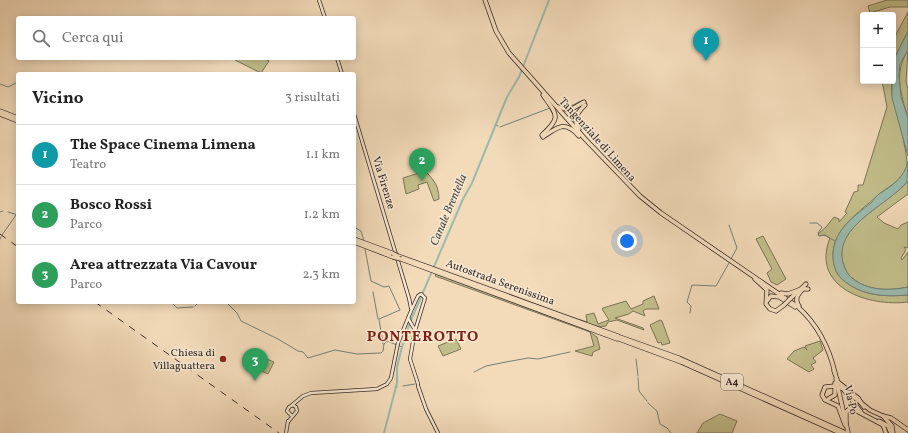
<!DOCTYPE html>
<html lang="it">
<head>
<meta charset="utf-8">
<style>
  body { margin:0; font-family:Vollkorn,serif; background:#f6f6f6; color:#222 }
  .controls { position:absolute; right:12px; top:12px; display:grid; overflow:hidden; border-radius:4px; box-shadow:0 2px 10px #0003 }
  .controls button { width:36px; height:36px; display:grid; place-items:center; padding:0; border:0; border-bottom:1px solid #e0e0e0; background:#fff; color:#222; font:20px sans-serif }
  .you { position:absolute; left:627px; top:241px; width:14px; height:14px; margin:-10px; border:3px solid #fff; border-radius:50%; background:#1a73e8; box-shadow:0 0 0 6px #1a73e833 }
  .badge { display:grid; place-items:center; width:26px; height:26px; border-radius:50%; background:#8f2418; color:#fff; font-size:13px; font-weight:700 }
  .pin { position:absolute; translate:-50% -33px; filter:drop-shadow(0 1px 2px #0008) }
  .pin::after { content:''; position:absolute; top:21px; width:14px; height:12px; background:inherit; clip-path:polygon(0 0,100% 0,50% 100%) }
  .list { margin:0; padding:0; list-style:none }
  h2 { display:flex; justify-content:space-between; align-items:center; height:52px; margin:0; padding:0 16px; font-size:17px }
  h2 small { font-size:13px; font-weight:400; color:#767676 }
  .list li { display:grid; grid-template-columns:26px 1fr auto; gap:12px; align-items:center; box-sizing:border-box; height:60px; padding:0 16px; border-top:1px solid #e0e0e0 }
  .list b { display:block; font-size:15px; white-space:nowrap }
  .list p { margin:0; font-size:13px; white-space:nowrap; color:#767676 }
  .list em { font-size:13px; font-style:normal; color:#767676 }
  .icon { flex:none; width:22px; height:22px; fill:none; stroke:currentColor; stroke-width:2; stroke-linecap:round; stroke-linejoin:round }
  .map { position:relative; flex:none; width:908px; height:433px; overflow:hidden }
  .search { position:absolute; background:#fff; box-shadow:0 2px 10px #0003; left:16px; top:16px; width:340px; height:44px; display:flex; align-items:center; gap:10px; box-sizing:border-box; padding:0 14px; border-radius:4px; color:#767676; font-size:15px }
  .panel { position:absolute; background:#fff; box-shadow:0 2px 10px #0003; left:16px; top:72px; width:340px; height:232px; border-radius:4px }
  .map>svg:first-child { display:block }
  .green { fill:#c2be8b; stroke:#7c7458 }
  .water { fill:#9bbbae; stroke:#738177 }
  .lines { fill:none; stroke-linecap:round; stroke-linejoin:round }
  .stream { stroke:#738177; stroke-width:1 }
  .canal { stroke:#9bbbae; stroke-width:2 }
  .secondary-casing { stroke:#362a25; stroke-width:4 }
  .trunk-casing { stroke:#362a25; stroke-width:5 }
  .motorway-casing { stroke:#362a25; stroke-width:5 }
  .secondary { stroke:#f7e8d2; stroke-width:2.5 }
  .trunk { stroke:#f3dbba; stroke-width:3.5 }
  .motorway { stroke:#f3dbba; stroke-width:3.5 }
  .rail { stroke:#362a25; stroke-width:1; stroke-dasharray:7 7; stroke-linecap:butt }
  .trunk-bridge-casing { stroke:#362a25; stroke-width:5; stroke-linecap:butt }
  .motorway-bridge-casing { stroke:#362a25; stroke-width:5; stroke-linecap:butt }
  .trunk-bridge { stroke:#f3dbba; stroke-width:3.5 }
  .motorway-bridge { stroke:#f3dbba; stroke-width:3.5 }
  .poi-dot { fill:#8f2418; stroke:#f7e8d2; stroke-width:1.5 }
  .labels { text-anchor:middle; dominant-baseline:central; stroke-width:3; stroke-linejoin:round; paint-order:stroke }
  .shield { fill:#f7e8d2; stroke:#706359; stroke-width:1 }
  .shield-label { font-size:10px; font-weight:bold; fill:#362a25 }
  .street-label { font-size:11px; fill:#362a25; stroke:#f7e8d2 }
  .poi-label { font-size:11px; fill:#362a25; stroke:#f7e8d2; text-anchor:end }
  .water-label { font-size:12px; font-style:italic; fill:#4f4e47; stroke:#f7e8d2 }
  .district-label { font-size:15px; font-weight:bold; letter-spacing:1px; fill:#7a1f14; stroke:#f7e8d2 }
</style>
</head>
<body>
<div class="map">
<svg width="908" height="433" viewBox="0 0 908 433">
  <rect width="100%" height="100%" fill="#f3dbba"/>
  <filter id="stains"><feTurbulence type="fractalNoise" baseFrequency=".005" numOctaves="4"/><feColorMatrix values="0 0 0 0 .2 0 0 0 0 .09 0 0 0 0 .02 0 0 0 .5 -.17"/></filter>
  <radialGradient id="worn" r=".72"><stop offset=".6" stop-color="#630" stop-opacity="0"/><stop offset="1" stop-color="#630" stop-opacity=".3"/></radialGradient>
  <g class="green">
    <polygon points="887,0 908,0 908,7 890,7 870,13 868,6"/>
    <polygon points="908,12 908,31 893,61 893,40"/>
    <path d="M908,50L906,82L908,89V118C901,93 893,74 908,50Z"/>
    <polygon points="237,58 263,58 269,61 261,73 235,60"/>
    <path d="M882,81H892C892,86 891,94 893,99C897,112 908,155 907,166C901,183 889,185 877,196C860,212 834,227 833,254C833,263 835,273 842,279C861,296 885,297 908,295V302C869,307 810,288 830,238L825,235L819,236L818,234L826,227L834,217L839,219V222L847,213L845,212L854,192L858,191V185H863L887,107Z"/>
    <path d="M416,164H419C430,177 439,182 439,199L434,201L427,182L418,185L419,189L406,194L403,178L419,173Z"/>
    <path d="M908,181V194L877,217L884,223L898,229L901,225L908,222V248L904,247L906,250L901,258L902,260L908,252V287C889,291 868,291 852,278C847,274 845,268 843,263C832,227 889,204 908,181Z"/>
    <polygon points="763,236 786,279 777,285 771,282 767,273 772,269 756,239"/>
    <polygon points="436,274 587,330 597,337 600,349 593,352 592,356 575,351 594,346 590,332 435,276"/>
    <path d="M654,296L659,309H646L643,311L645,316L633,311L629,314L615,318L643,328L644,330L617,320L608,322L606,326C593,329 572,318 559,313L587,322L586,315L594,313L598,324L609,320L602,309L603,308L626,301L631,309L643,304V301Z"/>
    <polygon points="660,320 662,321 670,343 662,345 661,342 658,343 650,325"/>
    <polygon points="456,339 461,349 443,356 438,346"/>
    <polygon points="820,341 823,350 813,358 816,362 811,365 814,369 809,372 787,359 794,351 804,347 807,350 805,346"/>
    <polygon points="250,352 274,362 268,374 249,365 253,356 249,354"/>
    <polygon points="720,414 737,421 732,433 697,433 703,423"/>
  </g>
  <g class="water">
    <polygon points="908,31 908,50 900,64 899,75 901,97 908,118 908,156 892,98 892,81 893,81 893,61"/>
    <path d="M908,161L907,182C887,206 833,226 843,263C845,269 847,274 852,278C868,291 889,291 908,287V295C884,297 861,296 842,279C835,273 833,264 833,254C834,230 854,216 871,203C874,200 876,196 879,194C892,186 905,177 908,161Z"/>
  </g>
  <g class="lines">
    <g class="stream">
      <polyline points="0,84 8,87 18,82"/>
      <polyline points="559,105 569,107 581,101"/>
      <polyline points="495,125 498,126"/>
      <polyline points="500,127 550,108"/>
      <polyline points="0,212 3,211"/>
      <polyline points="8,212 18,215"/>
      <polyline points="810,223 817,223 822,227 818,233 819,236 824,235 835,241"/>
      <polyline points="729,225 737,248 731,259"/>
      <polyline points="354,227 361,231 364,241"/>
      <polyline points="2,235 16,215"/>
      <polyline points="0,239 1,237"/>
      <polyline points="365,249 371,281 384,287 389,286 400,310 379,319 383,344"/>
      <polyline points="373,292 378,319"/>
      <polyline points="171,302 177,308 193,307"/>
      <polyline points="226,302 237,313 241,321 278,339 298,351 303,352 308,358 335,350 357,354 381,353 383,351 384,344 387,341 402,347"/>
      <polyline points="195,306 199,302"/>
      <polyline points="690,313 691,306 687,302 692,285 716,286 729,263"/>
      <polyline points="636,359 638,376"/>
      <polyline points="474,372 486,366 506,362 528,358 538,359 570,352"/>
      <polyline points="638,378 639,391 647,401"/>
      <polyline points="403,386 415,384"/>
      <polyline points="395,387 397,387"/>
      <polyline points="648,403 657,411 660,424 667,428 671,433"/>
    </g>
    <polyline class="canal" points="384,433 397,383 397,367 402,347 409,325 463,199 472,183 507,97 519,77 549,0"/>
    <defs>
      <g id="secondary">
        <polyline points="319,0 325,18"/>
        <polyline points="337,58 342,74"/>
        <polyline points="354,114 409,298 411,308"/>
        <polyline points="408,318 415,330 410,359 418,384"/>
        <polyline points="418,386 426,409 438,433"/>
        <polyline points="291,406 303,396 311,393 377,389 387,384 391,378 398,343 411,311 418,296 421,294 425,298 414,334"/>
        <polyline points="288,422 297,411 296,407 293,405 289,407 287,411 292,416"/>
        <polyline points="286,433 288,421"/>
      </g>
      <g id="trunk">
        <path d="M485,0L496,31L509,53L586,140L640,196L661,213L798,307C818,325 829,347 835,373"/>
        <polyline points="558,107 570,110 584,102"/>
        <path d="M579,129C572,119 578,112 585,105"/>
        <path d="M542,135C562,117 557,115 543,95"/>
        <path d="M543,137C558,127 565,120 579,136"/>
        <polyline points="755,279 767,290 766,304 770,309 776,311 784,305"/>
        <polyline points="781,293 788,294 804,288"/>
        <polyline points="793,296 806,284"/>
        <polyline points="767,301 771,296 779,297 795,307"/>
        <path d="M799,306C794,299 798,294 803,289H808"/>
        <polyline points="836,379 848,432"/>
      </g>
      <g id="motorway">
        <polyline points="0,111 18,118"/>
        <polyline points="0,114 18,121"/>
        <polyline points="354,239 392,253"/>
        <polyline points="354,242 393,257"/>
        <polyline points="398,256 618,336"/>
        <polyline points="401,259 617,339"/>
        <polyline points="620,337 679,358 846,433"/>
        <polyline points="619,339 681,362 840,433"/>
        <polyline points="834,371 838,382 858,398 864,407"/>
        <polyline points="835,386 825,387 822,395 825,400 838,406 845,425"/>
        <polyline points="839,387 847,391"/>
        <polyline points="844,390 861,412"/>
        <polyline points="851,395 870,410"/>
        <polyline points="828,399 835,395 835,383"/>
        <polyline points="872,411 883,416 891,418 908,430"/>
        <polyline points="883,416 892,426 893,433"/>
        <polyline points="879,421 888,426 891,433"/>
        <polyline points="846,422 846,412 849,409 853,409 883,425 886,433"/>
      </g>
    </defs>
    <use href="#secondary" class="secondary-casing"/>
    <use href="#trunk" class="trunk-casing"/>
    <use href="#motorway" class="motorway-casing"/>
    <use href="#secondary" class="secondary"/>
    <use href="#trunk" class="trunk"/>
    <use href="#motorway" class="motorway"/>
    <g class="rail">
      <polyline points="0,234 18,247"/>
      <polyline points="95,302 279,433"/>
    </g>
    <defs>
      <polyline id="trunk-bridge" points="784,305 793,296"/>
      <g id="motorway-bridge">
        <polyline points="392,253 398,256"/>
        <polyline points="393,257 401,259"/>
      </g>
    </defs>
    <use href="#trunk-bridge" class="trunk-bridge-casing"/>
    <use href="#motorway-bridge" class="motorway-bridge-casing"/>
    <use href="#trunk-bridge" class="trunk-bridge"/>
    <use href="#motorway-bridge" class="motorway-bridge"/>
  </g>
  <circle class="poi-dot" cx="223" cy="359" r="4"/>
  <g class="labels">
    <rect class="shield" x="721" y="374" width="22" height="16" rx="3"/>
    <g class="shield-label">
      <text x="732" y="382">A4</text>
    </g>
    <g class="street-label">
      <text transform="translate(597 140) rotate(48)">Tangenziale di Limena</text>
      <text transform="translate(383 183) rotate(73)">Via Firenze</text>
      <text transform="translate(500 283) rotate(20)">Autostrada Serenissima</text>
      <text transform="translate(850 400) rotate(77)">Via Po</text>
    </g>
    <g class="poi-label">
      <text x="215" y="353">Chiesa di<tspan x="215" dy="13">Villaguattera</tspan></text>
    </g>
    <g class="water-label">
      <text transform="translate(449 210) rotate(-67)">Canale Brentella</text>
    </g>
    <g class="district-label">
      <text x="423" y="337">PONTEROTTO</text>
    </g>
  </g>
  <rect width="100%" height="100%" filter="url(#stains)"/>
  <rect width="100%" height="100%" fill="url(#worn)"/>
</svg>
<div class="controls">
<button>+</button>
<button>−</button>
</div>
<div class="you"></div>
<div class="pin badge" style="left:706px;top:61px;background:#0f9aa8">1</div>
<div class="pin badge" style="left:422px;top:181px;background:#2e9e5b">2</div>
<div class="pin badge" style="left:255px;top:381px;background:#2e9e5b">3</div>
<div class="search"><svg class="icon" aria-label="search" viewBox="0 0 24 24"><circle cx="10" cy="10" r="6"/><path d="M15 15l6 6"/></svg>Cerca qui</div>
<section class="panel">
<h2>Vicino<small>3 risultati</small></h2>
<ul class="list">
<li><span class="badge" style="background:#0f9aa8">1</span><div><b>The Space Cinema Limena</b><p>Teatro</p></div><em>1.1 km</em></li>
<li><span class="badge" style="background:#2e9e5b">2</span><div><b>Bosco Rossi</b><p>Parco</p></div><em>1.2 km</em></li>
<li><span class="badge" style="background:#2e9e5b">3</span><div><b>Area attrezzata Via Cavour</b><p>Parco</p></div><em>2.3 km</em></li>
</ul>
</section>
</div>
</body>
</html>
